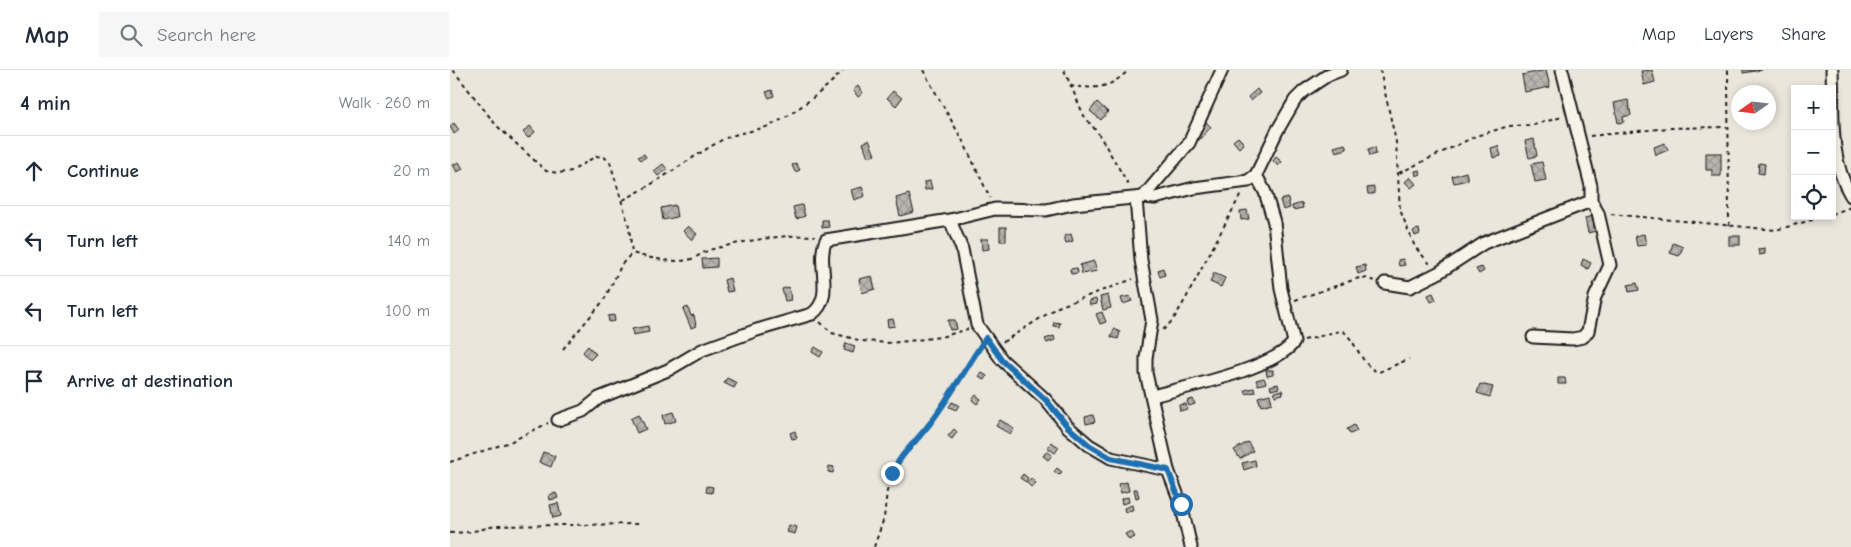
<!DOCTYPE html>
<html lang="en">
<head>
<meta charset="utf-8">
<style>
  body { margin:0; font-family:"Comic Neue",sans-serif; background:#f6f6f7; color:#1f2937 }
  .controls { position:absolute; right:15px; top:15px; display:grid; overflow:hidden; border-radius:0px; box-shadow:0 2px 8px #0003 }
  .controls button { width:45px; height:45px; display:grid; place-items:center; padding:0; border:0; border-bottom:1px solid #e0e1e3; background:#fff; color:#1f2937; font:25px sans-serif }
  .compass { position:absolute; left:1281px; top:15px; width:45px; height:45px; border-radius:50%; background:#fff; box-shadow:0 2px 8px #0003; rotate:256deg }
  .stop { position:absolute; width:15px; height:15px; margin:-11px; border:4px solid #1f6fb2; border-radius:50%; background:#fff }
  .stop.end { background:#1f6fb2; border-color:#fff; box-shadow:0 1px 5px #0008 }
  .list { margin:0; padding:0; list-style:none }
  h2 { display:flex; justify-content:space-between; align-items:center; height:65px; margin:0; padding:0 20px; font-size:21px }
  h2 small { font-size:16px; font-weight:400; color:#747a83 }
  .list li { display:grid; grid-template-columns:32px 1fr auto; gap:15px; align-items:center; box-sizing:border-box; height:70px; padding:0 20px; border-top:1px solid #e0e1e3 }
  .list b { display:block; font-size:19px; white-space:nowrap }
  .list em { font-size:16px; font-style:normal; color:#747a83 }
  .icon { flex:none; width:28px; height:28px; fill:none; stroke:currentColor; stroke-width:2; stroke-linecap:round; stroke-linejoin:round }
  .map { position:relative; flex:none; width:1401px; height:477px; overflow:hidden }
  header { display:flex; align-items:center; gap:30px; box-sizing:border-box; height:70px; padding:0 25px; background:#fff; border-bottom:1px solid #e0e1e3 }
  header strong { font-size:24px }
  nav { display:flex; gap:28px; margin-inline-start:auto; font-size:18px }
  .search { width:350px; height:45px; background:#f6f6f7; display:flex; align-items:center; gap:12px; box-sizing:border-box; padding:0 18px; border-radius:0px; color:#747a83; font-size:19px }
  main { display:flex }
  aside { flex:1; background:#fff }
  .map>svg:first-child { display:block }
  .building { fill:url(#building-cross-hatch); stroke:#1c1c1c }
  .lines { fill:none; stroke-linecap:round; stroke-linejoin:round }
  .minor-casing { stroke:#1c1c1c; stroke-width:15 }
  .path { stroke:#1c1c1c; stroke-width:2; stroke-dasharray:4 4; stroke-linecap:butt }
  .minor { stroke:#f7f3e8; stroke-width:11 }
  .route { stroke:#1f6fb2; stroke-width:6 }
</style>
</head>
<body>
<header>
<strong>Map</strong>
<div class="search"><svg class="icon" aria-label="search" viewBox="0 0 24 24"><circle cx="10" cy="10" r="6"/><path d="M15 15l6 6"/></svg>Search here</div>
<nav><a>Map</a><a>Layers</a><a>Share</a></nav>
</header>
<main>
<aside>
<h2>4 min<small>Walk · 260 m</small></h2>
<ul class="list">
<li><svg class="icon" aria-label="ahead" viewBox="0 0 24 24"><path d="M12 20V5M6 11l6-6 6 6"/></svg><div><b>Continue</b></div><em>20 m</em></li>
<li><svg class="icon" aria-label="left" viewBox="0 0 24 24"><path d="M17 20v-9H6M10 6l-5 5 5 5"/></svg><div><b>Turn left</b></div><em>140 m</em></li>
<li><svg class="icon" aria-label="left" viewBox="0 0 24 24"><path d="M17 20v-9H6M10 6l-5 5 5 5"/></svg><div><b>Turn left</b></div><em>100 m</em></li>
<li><svg class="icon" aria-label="arrive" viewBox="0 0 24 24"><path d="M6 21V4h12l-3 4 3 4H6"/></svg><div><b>Arrive at destination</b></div></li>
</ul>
</aside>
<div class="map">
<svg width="1401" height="477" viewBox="0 0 1401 477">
  <defs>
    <pattern id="building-cross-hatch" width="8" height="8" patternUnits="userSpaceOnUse" patternTransform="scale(1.25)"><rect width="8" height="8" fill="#b6b4ac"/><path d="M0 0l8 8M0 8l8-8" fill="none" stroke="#9c9a93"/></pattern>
  </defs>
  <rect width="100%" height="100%" fill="#eae6dc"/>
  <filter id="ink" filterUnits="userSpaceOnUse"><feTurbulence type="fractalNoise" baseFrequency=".02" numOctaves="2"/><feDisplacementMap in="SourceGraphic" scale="10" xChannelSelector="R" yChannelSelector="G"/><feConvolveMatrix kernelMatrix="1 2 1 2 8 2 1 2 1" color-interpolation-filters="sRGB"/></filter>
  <g filter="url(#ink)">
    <g class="building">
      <polygon points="1096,0 1100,17 1075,22 1072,5"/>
      <polygon points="1202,0 1205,12 1194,15 1191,1"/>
      <polygon points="1293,0 1312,0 1293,3"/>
      <polygon points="408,16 413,23 408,27 403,20"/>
      <polygon points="807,19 810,23 801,31 798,27"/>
      <polygon points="322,20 324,26 319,28 316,22"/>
      <polygon points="443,21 452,28 446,36 437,28"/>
      <polygon points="1178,30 1181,45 1173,47 1174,52 1168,53 1164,33"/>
      <polygon points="647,32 658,42 651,50 640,41"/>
      <polygon points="756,52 761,57 748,71 743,67"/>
      <polygon points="4,53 9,60 4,64 0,56"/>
      <polygon points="80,56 85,62 78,68 73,62"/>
      <polygon points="788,67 794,73 789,78 783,71"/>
      <polygon points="1084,69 1087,86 1079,88 1075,71"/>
      <polygon points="419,70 425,85 418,87 413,73"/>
      <polygon points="1215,73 1218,80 1206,85 1204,77"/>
      <polygon points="895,74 897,79 886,82 884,77"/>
      <polygon points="1048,76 1051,86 1043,88 1041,78"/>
      <polygon points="925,77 926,84 920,86 918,79"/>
      <polygon points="1256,83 1271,83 1271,106 1262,106 1262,100 1256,100"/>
      <polygon points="194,84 196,87 191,90 188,87"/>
      <polygon points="826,87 832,92 828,96 823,91"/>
      <polygon points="9,92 13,99 7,102 3,95"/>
      <polygon points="1092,92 1096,110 1085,112 1081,94"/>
      <polygon points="346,93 350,100 345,102 342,95"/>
      <polygon points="1309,93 1315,94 1314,104 1308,103"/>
      <polygon points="213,94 217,99 208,106 204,101"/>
      <polygon points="970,100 971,104 966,106 965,101"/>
      <polygon points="1016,102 1018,110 1004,113 1002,106"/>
      <polygon points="960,107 966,114 961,118 955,112"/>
      <polygon points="480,111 482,119 475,120 474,112"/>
      <polygon points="412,117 415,126 404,130 401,120"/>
      <polygon points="924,117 924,124 918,124 917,118"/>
      <polygon points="459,124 464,142 450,146 446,128"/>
      <polygon points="838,128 840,138 833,140 830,130"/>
      <polygon points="852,133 853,138 843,140 842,136"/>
      <polygon points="225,135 227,147 213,150 211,138"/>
      <polygon points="352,135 355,146 346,149 343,137"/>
      <polygon points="797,140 799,149 791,150 790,141"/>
      <polygon points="1143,146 1146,161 1138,163 1135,148"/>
      <polygon points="372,150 378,150 379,157 372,158"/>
      <polygon points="238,156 247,164 242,170 233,161"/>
      <rect x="550" y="157" width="6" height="14"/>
      <polygon points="969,159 970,164 965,166 963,161"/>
      <polygon points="621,164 623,171 616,173 614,166"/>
      <polygon points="1194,164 1196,175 1187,176 1185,166"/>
      <rect x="1279" y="166" width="11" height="9"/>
      <polygon points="531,169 538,169 539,179 532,180"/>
      <polygon points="1223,173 1233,177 1229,186 1220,183"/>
      <polygon points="1315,178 1315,184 1309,185 1308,179"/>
      <polygon points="267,188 267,197 253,198 252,189"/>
      <polygon points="953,189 955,195 949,196 948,190"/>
      <polygon points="1133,189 1141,193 1138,199 1131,195"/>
      <polygon points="644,191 647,201 632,204 630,195"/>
      <polygon points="915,195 916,201 908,204 906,197"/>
      <polygon points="1032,197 1034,201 1029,204 1026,199"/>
      <polygon points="627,198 628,203 621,204 620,199"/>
      <polygon points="713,198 715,205 710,207 708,200"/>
      <polygon points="764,203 775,208 771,217 760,212"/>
      <polygon points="422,206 425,219 412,223 409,209"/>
      <polygon points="280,208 283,221 277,222 274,210"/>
      <polygon points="1187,213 1189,220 1179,222 1178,215"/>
      <polygon points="339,217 341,230 335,231 332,219"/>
      <polygon points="983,223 986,230 981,232 978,225"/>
      <polygon points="658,225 661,238 653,240 650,227"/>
      <polygon points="680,226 682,231 673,234 671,228"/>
      <polygon points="646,229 647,234 640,235 639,231"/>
      <polygon points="238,237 241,246 244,245 246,256 241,258 233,239"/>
      <polygon points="652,242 656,252 650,254 646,244"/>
      <polygon points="164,245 165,251 159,252 158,246"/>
      <polygon points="443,249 445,256 438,257 437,250"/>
      <polygon points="498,250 505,250 507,259 500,260"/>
      <polygon points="604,252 610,253 609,257 603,256"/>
      <polygon points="198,256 199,262 183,265 182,259"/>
      <polygon points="664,259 670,262 668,269 661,267"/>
      <polygon points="604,266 605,270 597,273 595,269"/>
      <polygon points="396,273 405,276 403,283 394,280"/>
      <polygon points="138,276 146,284 140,290 133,282"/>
      <polygon points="365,277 373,282 370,287 362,282"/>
      <polygon points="816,300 823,300 823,305 817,306"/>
      <polygon points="532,303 537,306 535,310 529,307"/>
      <polygon points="277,308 287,313 284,318 274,313"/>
      <polygon points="814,308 816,313 808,315 806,310"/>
      <polygon points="1108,308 1115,308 1116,314 1108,314"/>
      <polygon points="828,314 829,318 821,320 820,316"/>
      <polygon points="1030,314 1043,317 1040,327 1027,323"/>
      <polygon points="804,318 805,322 796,324 795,320"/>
      <polygon points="832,320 833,324 825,326 824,322"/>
      <polygon points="820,324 822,333 811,336 808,327"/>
      <polygon points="526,325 531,329 527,334 522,330"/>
      <polygon points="743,329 745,334 739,336 737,331"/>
      <polygon points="502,332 509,335 506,340 499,337"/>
      <polygon points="736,334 737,339 730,341 729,335"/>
      <polygon points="223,342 226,351 215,354 213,345"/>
      <polygon points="189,344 196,359 187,363 181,348"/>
      <polygon points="643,345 645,352 636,354 635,347"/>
      <polygon points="550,350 564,358 560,364 546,356"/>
      <polygon points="904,355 907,361 900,364 897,359"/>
      <polygon points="504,359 507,362 502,369 498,366"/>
      <polygon points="345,361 347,368 342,369 340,363"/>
      <polygon points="601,372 609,377 605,383 598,378"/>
      <polygon points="798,372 803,381 790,389 784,380"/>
      <polygon points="597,381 602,385 598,390 593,386"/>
      <polygon points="93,382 105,386 101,397 89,392"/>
      <polygon points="805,390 806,396 794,400 792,393"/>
      <polygon points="379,396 384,397 383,403 378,402"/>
      <polygon points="607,398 612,402 609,405 604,402"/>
      <polygon points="573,404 578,408 576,412 570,408"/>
      <polygon points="581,408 586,413 581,417 577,413"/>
      <polygon points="677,412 679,421 671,423 668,414"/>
      <polygon points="257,416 263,417 262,423 256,422"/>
      <polygon points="684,419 687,419 689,427 686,428"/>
      <polygon points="106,423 108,428 100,430 99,425"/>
      <polygon points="678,427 679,432 672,434 671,429"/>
      <polygon points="108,433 111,446 103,448 100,435"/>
      <polygon points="682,435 683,440 675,442 674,438"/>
      <polygon points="339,455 347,457 345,464 337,462"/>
      <polygon points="681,461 685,467 679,470 675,464"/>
    </g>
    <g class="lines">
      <defs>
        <g id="minor">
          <path d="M1382,0C1384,43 1378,87 1401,126"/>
          <polyline points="693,127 739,73 772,0"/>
          <polyline points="686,128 691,190 702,250 696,288 696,303 718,400 731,434 741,477"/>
          <polyline points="500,150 512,179 527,255 552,290 595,329 618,357 639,375 661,388 718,400"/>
          <polyline points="935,213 960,217 988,203 1034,173 1141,131 1141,116 1112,0"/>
          <polyline points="1083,267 1123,269 1133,267 1138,261 1145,227 1160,195 1148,143 1141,131"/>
          <path d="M702,326C736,317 824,299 844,272L831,219L824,152L815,122L806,105"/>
          <path d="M108,350L133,341L149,328L218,300L252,280L307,260L362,244C386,226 365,194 376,170L500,150L545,139L596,140L623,134L693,127L705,128L744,118L798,111L806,105L827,61L845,30L854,21L878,5L891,0"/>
        </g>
      </defs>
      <use href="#minor" class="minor-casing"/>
      <g class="path">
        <path d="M3,0L46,55L96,101L108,103L122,101L146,86L154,87L160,92L179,156L182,183C199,188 220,193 238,190C247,188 254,181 263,179C295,171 332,164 365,166"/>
        <polyline points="473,0 515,75 540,128"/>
        <polyline points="614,0 634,46 648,63 680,117"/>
        <polyline points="930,0 946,72 950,140 965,177 980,194"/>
        <polyline points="1278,0 1279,157"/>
        <path d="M620,16C648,19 658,19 679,0"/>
        <polyline points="1140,66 1218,58 1277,57"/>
        <polyline points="949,103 1026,66 1059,56 1083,55 1112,47"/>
        <path d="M173,130C207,113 237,90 270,71C286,62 304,62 321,55C341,46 379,17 393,0"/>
        <polyline points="1161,144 1326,160 1376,146"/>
        <polyline points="1382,144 1401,137"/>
        <polyline points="845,230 912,207 925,211"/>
        <polyline points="370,252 382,263 412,271 441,273 491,267 518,259"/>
        <polyline points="713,260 723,250 735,230 791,124"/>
        <path d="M854,270C869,268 878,262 893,261C907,272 912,298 929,302L959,289"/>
        <polyline points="553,272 608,237 683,209"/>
        <polyline points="113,279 154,230 172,194 182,183"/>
        <polyline points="0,392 60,372 98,353"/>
        <polyline points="0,463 20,462 45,456 188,454"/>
        <polyline points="424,477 434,448 437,421 449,390 464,375 482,351 529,278"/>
      </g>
      <use href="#minor" class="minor"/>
    </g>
  </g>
  <g class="lines" filter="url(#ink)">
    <path class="route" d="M442,403C451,383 468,370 481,352C501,325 517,296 536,268L552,290L596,330L618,357L639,375L661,388L718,400L731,434"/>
  </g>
</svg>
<div class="controls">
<button>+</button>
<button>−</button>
<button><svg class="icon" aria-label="locate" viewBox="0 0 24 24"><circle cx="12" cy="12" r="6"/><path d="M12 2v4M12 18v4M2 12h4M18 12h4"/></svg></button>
</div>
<svg class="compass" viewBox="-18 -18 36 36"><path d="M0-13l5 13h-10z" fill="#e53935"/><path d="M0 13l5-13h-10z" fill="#747a83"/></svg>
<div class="stop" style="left:731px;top:434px"></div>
<div class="stop end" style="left:442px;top:403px"></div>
</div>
</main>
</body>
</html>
